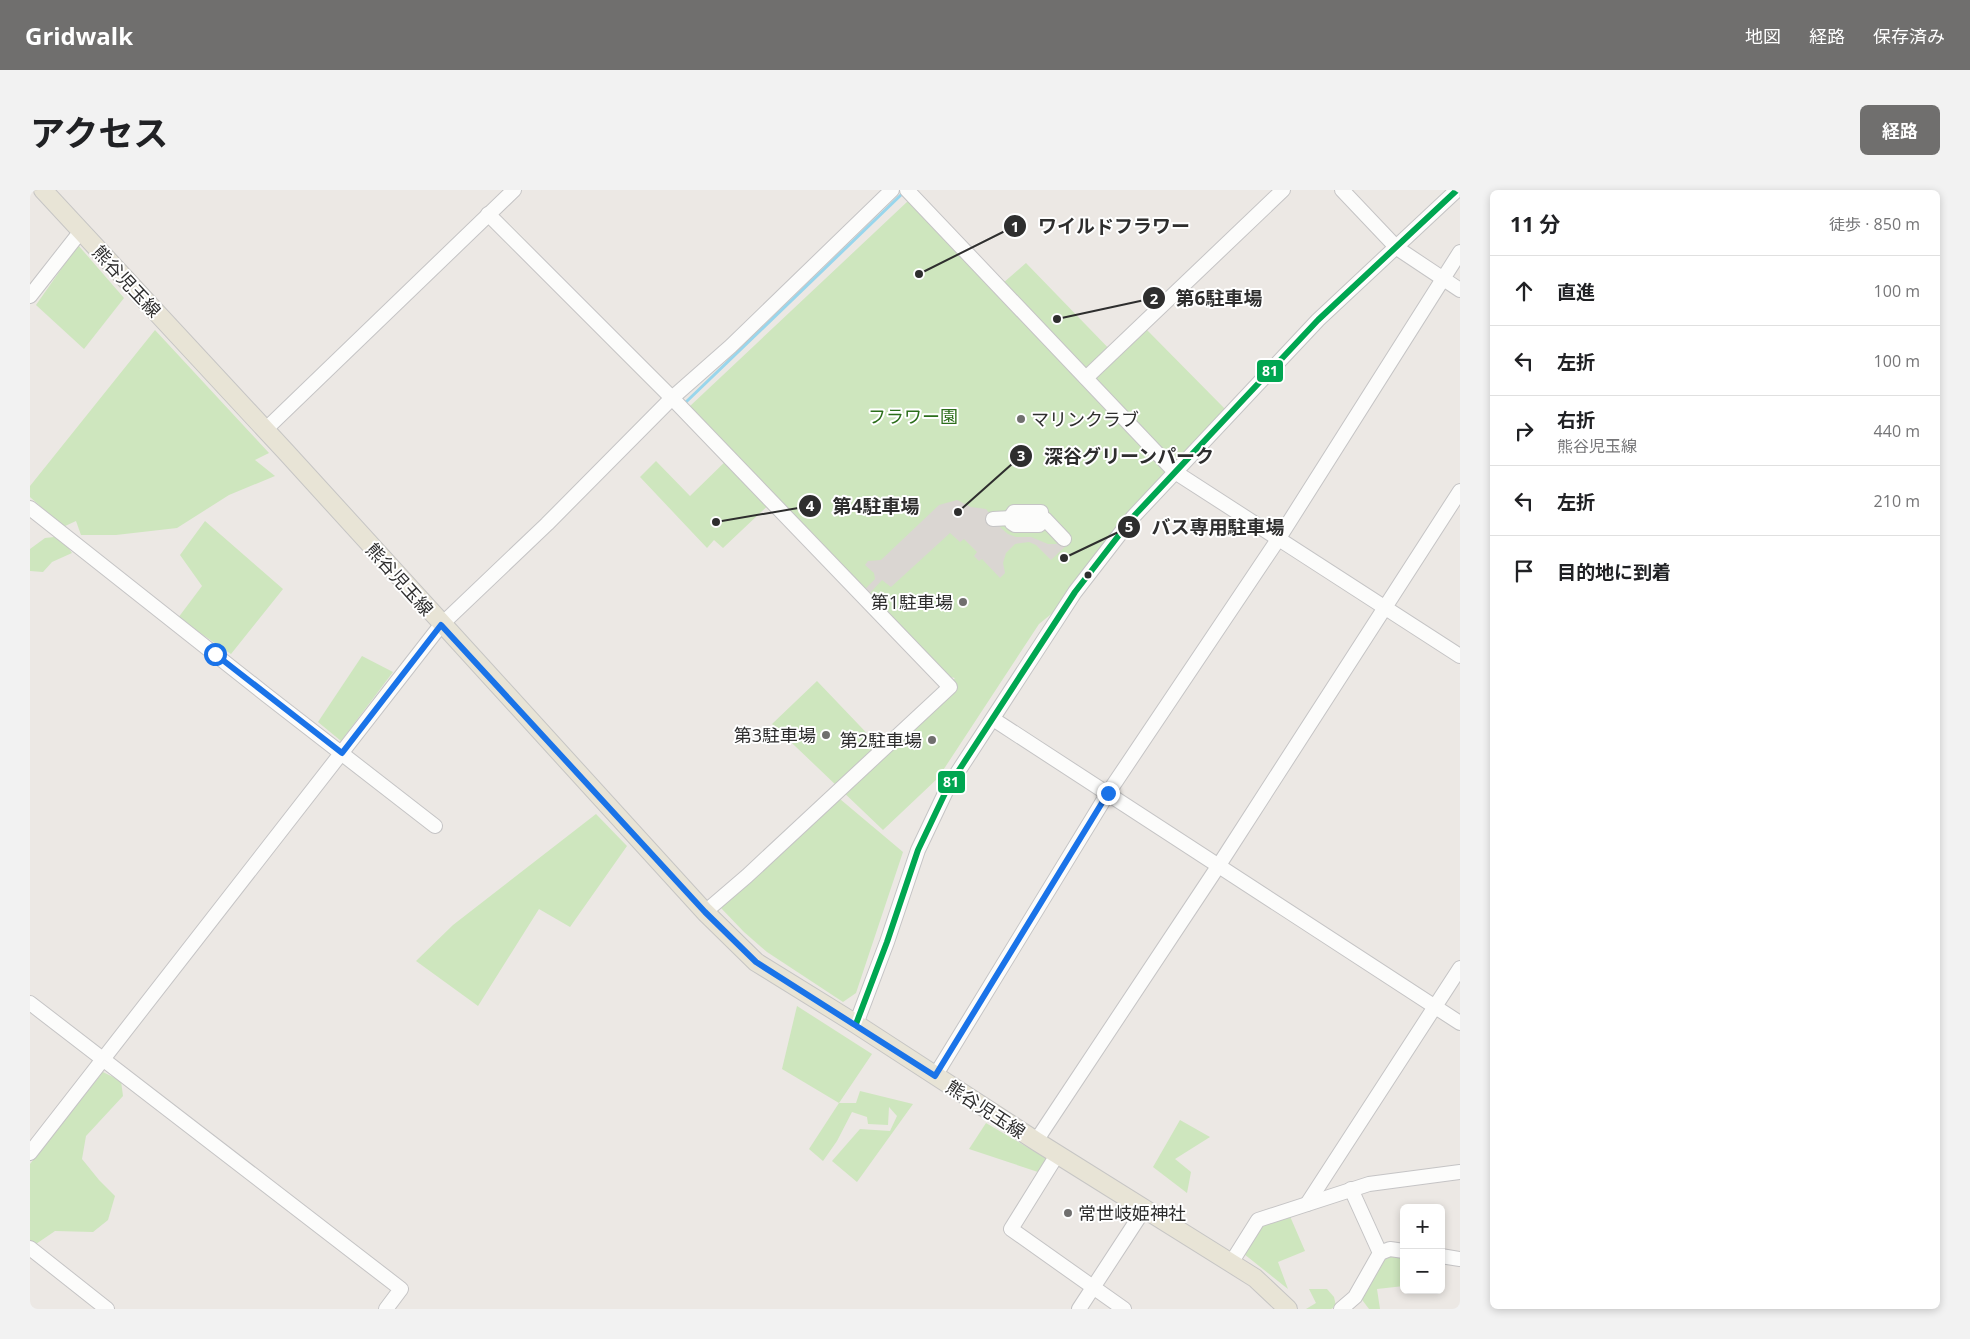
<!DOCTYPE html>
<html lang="ja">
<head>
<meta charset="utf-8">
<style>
  body { margin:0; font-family:"Open Sans","Noto Sans JP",sans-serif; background:#f2f2f2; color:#202124 }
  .controls { position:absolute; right:15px; bottom:15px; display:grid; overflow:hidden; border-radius:8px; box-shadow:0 2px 8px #0003 }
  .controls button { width:45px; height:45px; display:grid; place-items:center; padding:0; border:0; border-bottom:1px solid #e0e0e0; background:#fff; color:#202124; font:25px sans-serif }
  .stop { position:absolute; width:15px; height:15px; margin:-11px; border:4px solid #1a73e8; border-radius:50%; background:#fff }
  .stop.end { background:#1a73e8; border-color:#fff; box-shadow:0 1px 5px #0008 }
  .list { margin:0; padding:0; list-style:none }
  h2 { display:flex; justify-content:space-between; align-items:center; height:65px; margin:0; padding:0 20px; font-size:21px }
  h2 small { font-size:16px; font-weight:400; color:#757577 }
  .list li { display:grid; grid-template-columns:32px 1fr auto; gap:15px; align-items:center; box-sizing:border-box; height:70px; padding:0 20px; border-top:1px solid #e0e0e0 }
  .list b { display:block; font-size:19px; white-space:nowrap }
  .list p { margin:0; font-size:16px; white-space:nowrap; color:#757577 }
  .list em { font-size:16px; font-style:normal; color:#757577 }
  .icon { flex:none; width:28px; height:28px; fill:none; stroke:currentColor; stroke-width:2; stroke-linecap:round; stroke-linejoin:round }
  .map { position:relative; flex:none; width:1430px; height:1119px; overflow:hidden; border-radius:8px }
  header { display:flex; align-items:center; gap:30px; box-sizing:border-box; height:70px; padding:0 25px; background:#706f6e; color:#fff }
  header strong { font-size:24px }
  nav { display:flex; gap:28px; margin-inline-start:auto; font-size:18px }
  .intro { display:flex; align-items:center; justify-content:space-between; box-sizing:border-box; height:120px; padding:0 30px }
  h1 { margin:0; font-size:35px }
  .button { padding:12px 22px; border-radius:8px; background:#706f6e; color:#fff; font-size:18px; font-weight:700 }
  main { display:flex; gap:30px; padding:0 30px }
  aside { flex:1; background:#fff; border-radius:8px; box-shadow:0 2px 8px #0003 }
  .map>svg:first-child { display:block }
  .green { fill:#cee6be }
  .plaza { fill:#dad6d2 }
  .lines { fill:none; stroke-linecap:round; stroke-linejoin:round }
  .stream { stroke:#99d6ec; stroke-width:3 }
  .minor-casing { stroke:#c5c4c5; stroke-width:16 }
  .major-casing { stroke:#c6c5c4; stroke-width:20 }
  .minor { stroke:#fcfcfb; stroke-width:14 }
  .major { stroke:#e8e4d6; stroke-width:18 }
  .bus-1-casing { stroke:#fff; stroke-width:10 }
  .bus-1 { stroke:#00a651; stroke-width:6 }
  .route { stroke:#1a73e8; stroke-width:6 }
  .poi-dot { fill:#706f6e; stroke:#fff; stroke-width:2 }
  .bus-dot { fill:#2e2e2e; stroke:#fff; stroke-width:2 }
  .labels { text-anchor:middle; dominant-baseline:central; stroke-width:4; stroke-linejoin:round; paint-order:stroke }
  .street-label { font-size:18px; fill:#2e2e2e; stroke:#fff }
  .park-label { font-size:18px; fill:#2c6e1b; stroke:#fff }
  .poi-label { font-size:18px; fill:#2e2e2e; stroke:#fff; text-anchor:end }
  .leader { fill:none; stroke:#2e2e2e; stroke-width:2 }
  .callout-dot { fill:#2e2e2e; stroke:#fff; stroke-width:2 }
  .mark-label { font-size:15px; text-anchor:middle; font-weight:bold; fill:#fff }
  .callout-label { font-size:19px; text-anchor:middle; font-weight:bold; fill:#2e2e2e; stroke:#fff; stroke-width:4; stroke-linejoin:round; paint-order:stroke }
  .line-badge { stroke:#fff; stroke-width:2 }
  .badge-label { font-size:14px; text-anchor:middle; font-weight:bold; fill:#fff }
</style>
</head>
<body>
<header>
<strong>Gridwalk</strong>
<nav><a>地図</a><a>経路</a><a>保存済み</a></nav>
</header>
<div class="intro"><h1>アクセス</h1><a class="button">経路</a></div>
<main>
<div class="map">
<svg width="1430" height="1119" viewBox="0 0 1430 1119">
  <rect width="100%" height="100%" fill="#ece8e4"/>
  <g class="green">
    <polygon points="878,11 965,100 996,73 1087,167 1116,139 1198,222 1091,330 1025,421 1009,434 908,588 853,640 742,534 787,491 850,557 925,488 919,487 745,309 693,358 684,350 677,358 610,287 626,271 660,306 703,264 659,217"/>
    <polygon points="48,55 94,108 54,159 6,115"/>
    <polygon points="125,140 239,263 225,270 245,286 199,305 147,338 86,345 51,345 46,331 33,337 0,307 0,296"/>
    <polygon points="175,331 253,399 201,464 148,428 172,396 150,365"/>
    <polygon points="24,347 34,351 42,363 22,372 13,382 0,381 0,359 15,348"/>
    <polygon points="332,466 363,482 311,551 288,532"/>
    <polygon points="810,609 873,662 826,803 813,812 737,762 714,742 690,717"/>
    <polygon points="566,624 597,656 540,737 509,719 448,816 386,771 423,735"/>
    <polygon points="767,816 842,864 809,913 826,913 830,901 883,914 827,992 802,971 830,939 860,941 867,926 859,917 858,935 838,934 837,927 822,922 807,951 793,971 779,959 809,913 752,879"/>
    <polygon points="73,882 91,891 93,906 56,946 52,969 69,990 85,1006 78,1030 63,1042 25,1041 6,1054 0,1052 0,974"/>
    <polygon points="1150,930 1180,947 1145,969 1161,982 1157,1003 1123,977"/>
    <polygon points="956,933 1019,970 1011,983 939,959"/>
    <polygon points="1259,1024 1275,1061 1248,1072 1258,1099 1214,1064 1233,1034"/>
    <polygon points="1356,1065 1374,1068 1374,1096 1347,1099 1350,1119 1339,1119 1330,1107"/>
    <polygon points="1279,1099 1297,1099 1304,1107 1306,1116 1301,1119 1276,1119 1286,1113"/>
  </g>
  <polygon class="plaza" points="927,310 941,317 956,319 971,338 978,344 986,347 1001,347 1018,354 1026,354 1032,351 1039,353 1021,370 1006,355 999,352 985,354 976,363 973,373 975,383 970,388 952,369 949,371 944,366 947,362 934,349 930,352 920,343 861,397 852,390 840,403 839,406 831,398 836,398 845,389 844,383 835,375 838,371 851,370 909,315"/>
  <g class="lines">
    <polyline class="stream" points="656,212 873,3"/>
    <defs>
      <g id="minor">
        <polyline points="877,0 1145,282 1430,466"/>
        <polyline points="1312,0 1367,58 1430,100"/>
        <polyline points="458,24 642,208 920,497 717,686 675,722"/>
        <polyline points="0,106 51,41"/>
        <polyline points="1056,188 1253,0"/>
        <polyline points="235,240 484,0"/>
        <polyline points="0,318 235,504 405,636"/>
        <polygon points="984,322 1011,322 1011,333 1009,335 985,335 982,333 982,325"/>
        <polyline points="963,329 982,328"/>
        <polyline points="1011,329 1015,329 1034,349"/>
        <polyline points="963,529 1430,833"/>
        <polyline points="0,813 371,1099 356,1119"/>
        <polyline points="826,834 857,752 888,660 918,597 1045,402 1103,327 1288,130 1427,0"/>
        <polyline points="905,886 1078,603 1249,348 1430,62"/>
        <polyline points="1006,951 1189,675 1430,301"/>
        <polyline points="0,963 411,435 517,334 642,208 701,156 862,0"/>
        <polyline points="1027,965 981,1039 1094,1119"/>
        <polyline points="1321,999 1350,1063"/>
        <polyline points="1277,1014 1430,778"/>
        <polyline points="0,1058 77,1119"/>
        <polyline points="1411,1066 1430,1069"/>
        <polyline points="1201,1073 1228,1030 1339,994 1430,982"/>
        <polyline points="1049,1119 1115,1018"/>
        <polyline points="1311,1119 1325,1107 1350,1063 1360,1059 1374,1061"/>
      </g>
      <polyline id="major" points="13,0 256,262 675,722 726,772 826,834 1006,951 1225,1088 1258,1119"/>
    </defs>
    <use href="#minor" class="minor-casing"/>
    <use href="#major" class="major-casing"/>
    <use href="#minor" class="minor"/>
    <use href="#major" class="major"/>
    <defs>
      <polyline id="bus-1" points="826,834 857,752 888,660 918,597 1045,402 1103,327 1288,130 1427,0"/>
    </defs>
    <use href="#bus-1" class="bus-1-casing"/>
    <use href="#bus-1" class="bus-1"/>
  </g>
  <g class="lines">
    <polyline class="route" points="185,464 312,563 411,435 675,722 726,772 905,886 1078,603"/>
  </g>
  <g class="poi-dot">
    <circle cx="991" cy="229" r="5"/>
    <circle cx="933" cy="412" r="5"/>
    <circle cx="796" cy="545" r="5"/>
    <circle cx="902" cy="550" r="5"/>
    <circle cx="1038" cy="1023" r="5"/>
  </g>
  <circle class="bus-dot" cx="1058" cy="385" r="4.5"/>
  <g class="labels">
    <g class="street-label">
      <text transform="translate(97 91) rotate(47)">熊谷児玉線</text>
      <text transform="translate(370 389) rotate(48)">熊谷児玉線</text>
      <text transform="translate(956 919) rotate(33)">熊谷児玉線</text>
    </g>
    <g class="park-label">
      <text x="883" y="226">フラワー園</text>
    </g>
    <g class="poi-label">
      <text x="1001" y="229" text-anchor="start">マリンクラブ</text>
      <text x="923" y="412">第1駐車場</text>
      <text x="786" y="545">第3駐車場</text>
      <text x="892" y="550">第2駐車場</text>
      <text x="1048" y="1023" text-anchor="start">常世岐姫神社</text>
    </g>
  </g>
  <path class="leader" d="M889 84L985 36M1027 129L1124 108M928 322L991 266M686 332L780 316M1034 368L1099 337"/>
  <g class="callout-dot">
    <circle cx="889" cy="84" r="5"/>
    <circle cx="1027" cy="129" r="5"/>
    <circle cx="928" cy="322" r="5"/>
    <circle cx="686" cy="332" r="5"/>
    <circle cx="1034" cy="368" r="5"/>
    <circle cx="985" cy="36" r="12"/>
    <circle cx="1124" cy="108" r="12"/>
    <circle cx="991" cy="266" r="12"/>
    <circle cx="780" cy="316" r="12"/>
    <circle cx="1099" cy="337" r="12"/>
  </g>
  <g class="mark-label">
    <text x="985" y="42">1</text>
    <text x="1124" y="114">2</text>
    <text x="991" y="271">3</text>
    <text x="780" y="321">4</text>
    <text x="1099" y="342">5</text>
  </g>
  <g class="callout-label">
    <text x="1084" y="43">ワイルドフラワー</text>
    <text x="1189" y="115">第6駐車場</text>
    <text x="1099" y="273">深谷グリーンパーク</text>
    <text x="846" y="323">第4駐車場</text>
    <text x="1188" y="344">バス専用駐車場</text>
  </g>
  <g class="line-badge">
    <rect x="1226" y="169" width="28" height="24" rx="5" fill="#00a651"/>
    <rect x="907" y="580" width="29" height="24" rx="5" fill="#00a651"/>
  </g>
  <g class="badge-label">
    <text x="1240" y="186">81</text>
    <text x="921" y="597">81</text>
  </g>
</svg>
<div class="controls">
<button>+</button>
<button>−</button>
</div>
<div class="stop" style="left:185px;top:464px"></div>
<div class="stop end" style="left:1078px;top:603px"></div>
</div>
<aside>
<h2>11 分<small>徒歩 · 850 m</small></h2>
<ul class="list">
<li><svg class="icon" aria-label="ahead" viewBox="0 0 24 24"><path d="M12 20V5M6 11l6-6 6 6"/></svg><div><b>直進</b></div><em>100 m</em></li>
<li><svg class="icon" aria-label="left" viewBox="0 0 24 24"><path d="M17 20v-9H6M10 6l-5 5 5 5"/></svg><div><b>左折</b></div><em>100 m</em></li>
<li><svg class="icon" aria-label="right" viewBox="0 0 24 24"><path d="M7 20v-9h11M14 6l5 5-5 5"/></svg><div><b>右折</b><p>熊谷児玉線</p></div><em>440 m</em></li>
<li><svg class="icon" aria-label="left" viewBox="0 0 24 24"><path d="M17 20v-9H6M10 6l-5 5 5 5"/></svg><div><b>左折</b></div><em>210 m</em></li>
<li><svg class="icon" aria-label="arrive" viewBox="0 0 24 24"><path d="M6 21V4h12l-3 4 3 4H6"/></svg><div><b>目的地に到着</b></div></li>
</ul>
</aside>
</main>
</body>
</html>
